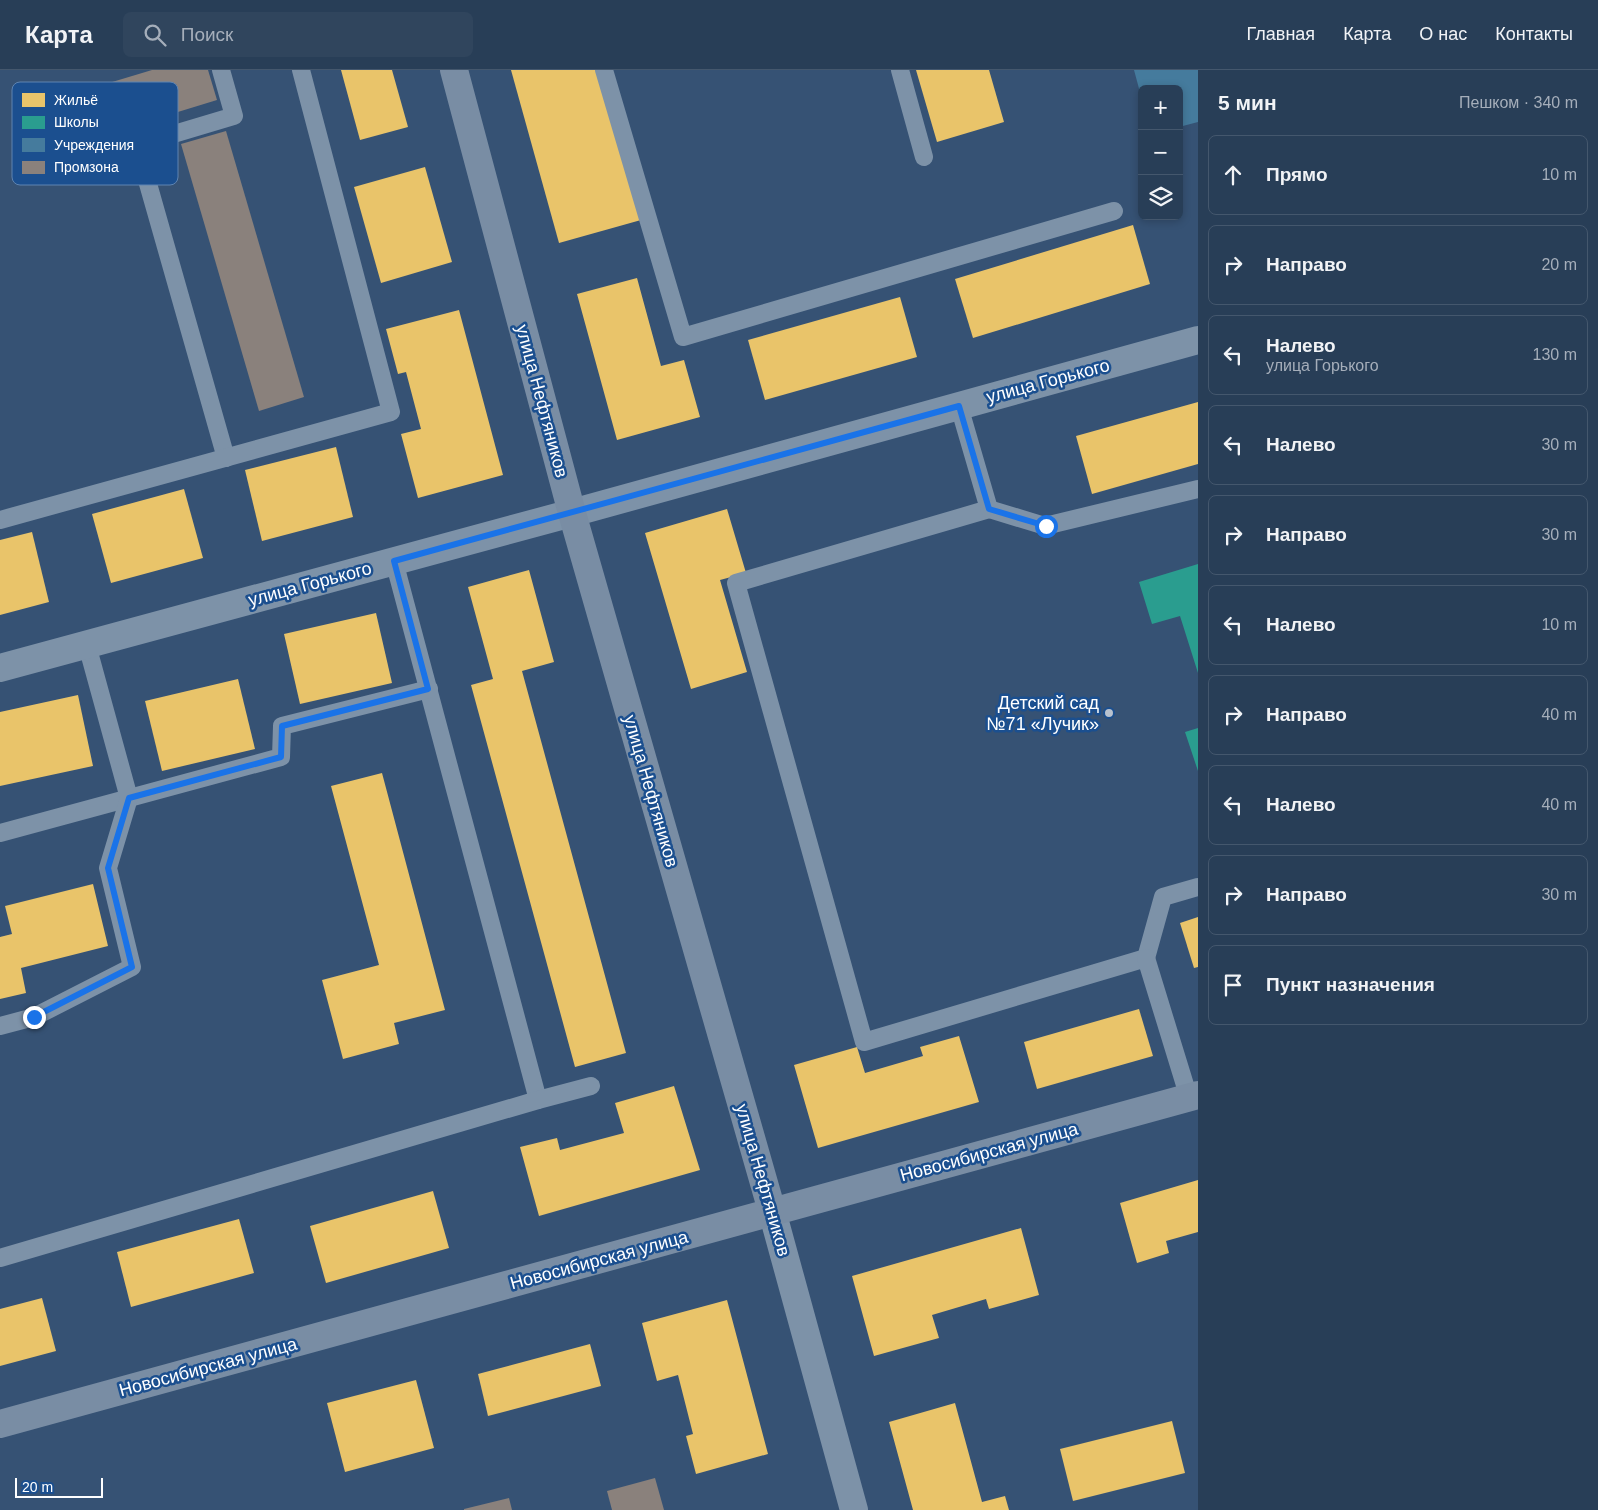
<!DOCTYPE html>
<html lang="ru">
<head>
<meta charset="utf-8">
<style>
  body { margin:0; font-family:Arial,sans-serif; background:#30455d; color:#f1f3f6 }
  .controls { position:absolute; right:15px; top:15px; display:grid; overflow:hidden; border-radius:8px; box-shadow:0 2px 8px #0003 }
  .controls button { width:45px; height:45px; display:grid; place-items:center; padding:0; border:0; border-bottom:1px solid #44576d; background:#283e57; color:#f1f3f6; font:25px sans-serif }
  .scale { position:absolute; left:15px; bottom:12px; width:88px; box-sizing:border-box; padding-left:5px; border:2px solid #fff; border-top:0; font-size:14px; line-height:18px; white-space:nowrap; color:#fff; -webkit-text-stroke:4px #1b4f8f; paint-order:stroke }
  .stop { position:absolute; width:15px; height:15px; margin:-11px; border:4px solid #1a73e8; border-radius:50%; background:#fff }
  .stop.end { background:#1a73e8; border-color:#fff; box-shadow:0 1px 5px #0008 }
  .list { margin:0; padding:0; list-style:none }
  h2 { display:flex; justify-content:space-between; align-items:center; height:65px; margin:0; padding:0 20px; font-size:21px }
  h2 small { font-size:16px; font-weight:400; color:#a5aeba }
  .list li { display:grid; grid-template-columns:32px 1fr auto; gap:15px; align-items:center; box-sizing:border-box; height:80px; margin:0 10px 10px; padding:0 10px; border:1px solid #44576d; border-radius:8px }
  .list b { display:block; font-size:19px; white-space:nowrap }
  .list p { margin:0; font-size:16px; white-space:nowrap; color:#a5aeba }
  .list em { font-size:16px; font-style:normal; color:#a5aeba }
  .icon { flex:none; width:28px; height:28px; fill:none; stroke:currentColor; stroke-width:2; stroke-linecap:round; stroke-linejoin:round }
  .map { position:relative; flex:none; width:1198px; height:1440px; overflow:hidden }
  header { display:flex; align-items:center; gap:30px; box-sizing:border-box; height:70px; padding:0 25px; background:#283e57; border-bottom:1px solid #44576d }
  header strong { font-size:24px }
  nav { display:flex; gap:28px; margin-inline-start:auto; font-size:18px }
  .search { width:350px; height:45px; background:#30455d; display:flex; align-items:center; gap:12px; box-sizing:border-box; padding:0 18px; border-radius:8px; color:#a5aeba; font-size:19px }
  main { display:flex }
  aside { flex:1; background:#283e57 }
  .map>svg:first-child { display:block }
  .homes { fill:#e9c46a }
  .schools { fill:#2a9d8f }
  .public { fill:#457b9d }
  .industry { fill:#8a817c }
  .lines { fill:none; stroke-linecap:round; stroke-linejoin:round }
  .lane { stroke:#7d92a8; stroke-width:18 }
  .street { stroke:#7d92a8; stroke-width:28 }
  .secondary { stroke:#798da4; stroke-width:28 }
  .route { stroke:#1a73e8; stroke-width:6 }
  .poi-dot { fill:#b9c2ce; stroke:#1b4f8f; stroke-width:2 }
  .labels { text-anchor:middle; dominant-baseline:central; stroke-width:5; stroke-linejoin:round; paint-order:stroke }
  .street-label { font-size:18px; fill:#fff; stroke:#1b4f8f }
  .poi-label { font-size:18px; fill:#fff; stroke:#1b4f8f; text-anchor:end }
  .key { fill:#1b4f8f; stroke:#5f84b1; stroke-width:1 }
  .key-label { font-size:14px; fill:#fff }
</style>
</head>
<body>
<header>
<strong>Карта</strong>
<div class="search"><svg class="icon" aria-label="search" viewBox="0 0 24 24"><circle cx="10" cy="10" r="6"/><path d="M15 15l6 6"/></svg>Поиск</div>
<nav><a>Главная</a><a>Карта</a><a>О нас</a><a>Контакты</a></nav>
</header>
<main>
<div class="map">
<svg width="1198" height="1440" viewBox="0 0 1198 1440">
  <rect width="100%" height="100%" fill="#365274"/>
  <g class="homes">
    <polygon points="341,0 392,0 408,57 360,70"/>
    <polygon points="511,0 598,0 641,150 559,173"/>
    <polygon points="916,0 989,0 1004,52 937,72"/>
    <polygon points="425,97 452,192 381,213 354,117"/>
    <polygon points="1133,155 1150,214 973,268 955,209"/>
    <polygon points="637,208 661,296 684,290 700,347 617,370 577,224"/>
    <polygon points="900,227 917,287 765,330 748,270"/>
    <polygon points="459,240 503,405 418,428 401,364 421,359 406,302 398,304 386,259"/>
    <polygon points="1198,332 1198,394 1092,424 1076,366"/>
    <polygon points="336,377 353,447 262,471 245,400"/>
    <polygon points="184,419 203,488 111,513 92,444"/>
    <polygon points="727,439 746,503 720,510 747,602 691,619 645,463"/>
    <polygon points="32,462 49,532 0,545 0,470"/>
    <polygon points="529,500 554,592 522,601 626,983 575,997 471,615 493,609 468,517"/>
    <polygon points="376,543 392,613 300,634 284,564"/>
    <polygon points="238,609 255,679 162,701 145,631"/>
    <polygon points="78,625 93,696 0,716 0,642"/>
    <polygon points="382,703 445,940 394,953 399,974 343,989 322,910 379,895 331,716"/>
    <polygon points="93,814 108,876 21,898 26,923 0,929 0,867 12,864 5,836"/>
    <polygon points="1198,847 1198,897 1194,898 1180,853"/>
    <polygon points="1139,939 1153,986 1037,1019 1024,972"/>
    <polygon points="959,966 979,1032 818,1078 794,995 857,977 865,1003 923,986 920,977"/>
    <polygon points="674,1016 700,1100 539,1146 520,1077 557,1068 560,1080 624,1063 615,1033"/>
    <polygon points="1198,1110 1198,1162 1166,1171 1169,1183 1137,1193 1120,1133"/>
    <polygon points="433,1121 449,1178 326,1213 310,1156"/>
    <polygon points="239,1149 254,1203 131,1237 117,1182"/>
    <polygon points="1021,1158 1039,1225 989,1239 986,1229 932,1245 939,1268 874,1286 852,1206"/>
    <polygon points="42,1228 56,1281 0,1296 0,1239"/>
    <polygon points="727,1230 768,1384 696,1404 686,1366 693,1364 678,1305 657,1311 642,1253"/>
    <polygon points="590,1274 601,1316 488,1346 478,1304"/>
    <polygon points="416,1310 434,1378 345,1402 327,1333"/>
    <polygon points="955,1333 982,1432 1005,1426 1009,1440 913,1440 889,1352"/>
    <polygon points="1172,1351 1185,1403 1073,1431 1060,1379"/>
  </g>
  <g class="schools">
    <polygon points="1198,494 1198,603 1180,546 1152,554 1139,512"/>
    <polygon points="1198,658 1198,701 1185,662"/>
  </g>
  <polygon class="public" points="1134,0 1198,0 1198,52 1179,57 1179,19 1142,19 1141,26"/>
  <g class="industry">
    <polygon points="152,0 208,0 217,30 93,68 79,22"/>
    <polygon points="226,61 304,327 259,341 181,74"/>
    <polygon points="655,1408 664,1440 612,1440 607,1421"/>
    <polygon points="509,1428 512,1440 464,1440 464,1439"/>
  </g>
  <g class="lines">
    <g class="lane">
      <polyline points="221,0 234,46 137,75 226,388"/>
      <polyline points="604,0 683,267 1114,141"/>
      <polyline points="900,0 924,87"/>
      <polyline points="959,336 989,439 736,513 864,972 1146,888 1163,827 1198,817"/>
      <polyline points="989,439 1045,456 1198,419"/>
      <polyline points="0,450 391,342 301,0"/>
      <polyline points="394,491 538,1030"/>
      <polyline points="0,763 281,687 282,656 429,619"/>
      <polyline points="1146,888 1189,1028"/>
      <polyline points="0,956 34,947 132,897 108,798 129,728 87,575"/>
      <polyline points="0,1188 538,1030 591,1016"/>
    </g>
    <g class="street">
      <polyline points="0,598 572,443 1198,270"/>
      <polyline points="772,1141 854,1440"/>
    </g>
    <g class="secondary">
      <polyline points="454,0 572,443 772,1141"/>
      <polyline points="0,1354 1198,1025"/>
    </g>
  </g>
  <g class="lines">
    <polyline class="route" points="34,947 132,897 108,798 129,728 281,687 282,656 428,619 394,491 959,336 989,439 1046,456"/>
  </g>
  <circle class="poi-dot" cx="1109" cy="643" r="5"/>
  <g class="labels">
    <g class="street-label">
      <text transform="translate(1048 311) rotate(-15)">улица Горького</text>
      <text transform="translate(542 331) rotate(75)">улица Нефтяников</text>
      <text transform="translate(310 514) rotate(-15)">улица Горького</text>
      <text transform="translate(651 721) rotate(74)">улица Нефтяников</text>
      <text transform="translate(989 1082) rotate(-15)">Новосибирская улица</text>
      <text transform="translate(763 1110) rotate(74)">улица Нефтяников</text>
      <text transform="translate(599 1190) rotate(-15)">Новосибирская улица</text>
      <text transform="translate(208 1297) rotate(-15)">Новосибирская улица</text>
    </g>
    <g class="poi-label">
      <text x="1099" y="633">Детский сад<tspan x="1099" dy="21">№71 «Лучик»</tspan></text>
    </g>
  </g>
  <rect x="12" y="12" width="166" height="103" rx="8" class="key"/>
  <rect x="22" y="23" width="23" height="14" fill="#e9c46a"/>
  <rect x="22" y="46" width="23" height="13" fill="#2a9d8f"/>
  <rect x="22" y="68" width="23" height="14" fill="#457b9d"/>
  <rect x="22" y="91" width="23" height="13" fill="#8a817c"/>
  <g class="key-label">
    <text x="54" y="35">Жильё</text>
    <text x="54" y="57">Школы</text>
    <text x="54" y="80">Учреждения</text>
    <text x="54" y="102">Промзона</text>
  </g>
</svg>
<div class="controls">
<button>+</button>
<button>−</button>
<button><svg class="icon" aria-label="layers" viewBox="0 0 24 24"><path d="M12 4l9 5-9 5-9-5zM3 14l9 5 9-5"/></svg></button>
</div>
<div class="scale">20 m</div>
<div class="stop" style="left:1046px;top:456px"></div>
<div class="stop end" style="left:34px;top:947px"></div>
</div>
<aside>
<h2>5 мин<small>Пешком · 340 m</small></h2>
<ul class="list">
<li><svg class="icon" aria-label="ahead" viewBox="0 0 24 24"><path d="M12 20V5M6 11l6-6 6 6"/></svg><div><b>Прямо</b></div><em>10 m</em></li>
<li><svg class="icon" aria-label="right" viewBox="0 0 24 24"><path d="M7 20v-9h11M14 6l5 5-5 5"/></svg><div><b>Направо</b></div><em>20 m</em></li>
<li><svg class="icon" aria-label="left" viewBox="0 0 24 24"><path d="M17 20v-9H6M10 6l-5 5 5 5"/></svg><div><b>Налево</b><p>улица Горького</p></div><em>130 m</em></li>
<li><svg class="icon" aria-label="left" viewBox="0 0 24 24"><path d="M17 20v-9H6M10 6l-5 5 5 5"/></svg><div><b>Налево</b></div><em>30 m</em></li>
<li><svg class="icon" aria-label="right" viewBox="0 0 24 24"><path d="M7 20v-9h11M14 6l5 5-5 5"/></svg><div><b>Направо</b></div><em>30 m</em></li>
<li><svg class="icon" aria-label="left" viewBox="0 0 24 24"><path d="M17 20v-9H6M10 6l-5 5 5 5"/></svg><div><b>Налево</b></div><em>10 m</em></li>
<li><svg class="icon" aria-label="right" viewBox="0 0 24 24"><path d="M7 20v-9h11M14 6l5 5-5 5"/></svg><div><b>Направо</b></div><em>40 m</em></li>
<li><svg class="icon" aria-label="left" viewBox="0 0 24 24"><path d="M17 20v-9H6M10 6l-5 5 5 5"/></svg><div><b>Налево</b></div><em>40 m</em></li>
<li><svg class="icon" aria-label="right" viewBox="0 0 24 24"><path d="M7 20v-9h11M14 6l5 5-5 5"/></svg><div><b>Направо</b></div><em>30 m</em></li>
<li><svg class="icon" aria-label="arrive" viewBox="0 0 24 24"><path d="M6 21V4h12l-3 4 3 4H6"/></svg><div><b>Пункт назначения</b></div></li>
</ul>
</aside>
</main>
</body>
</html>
